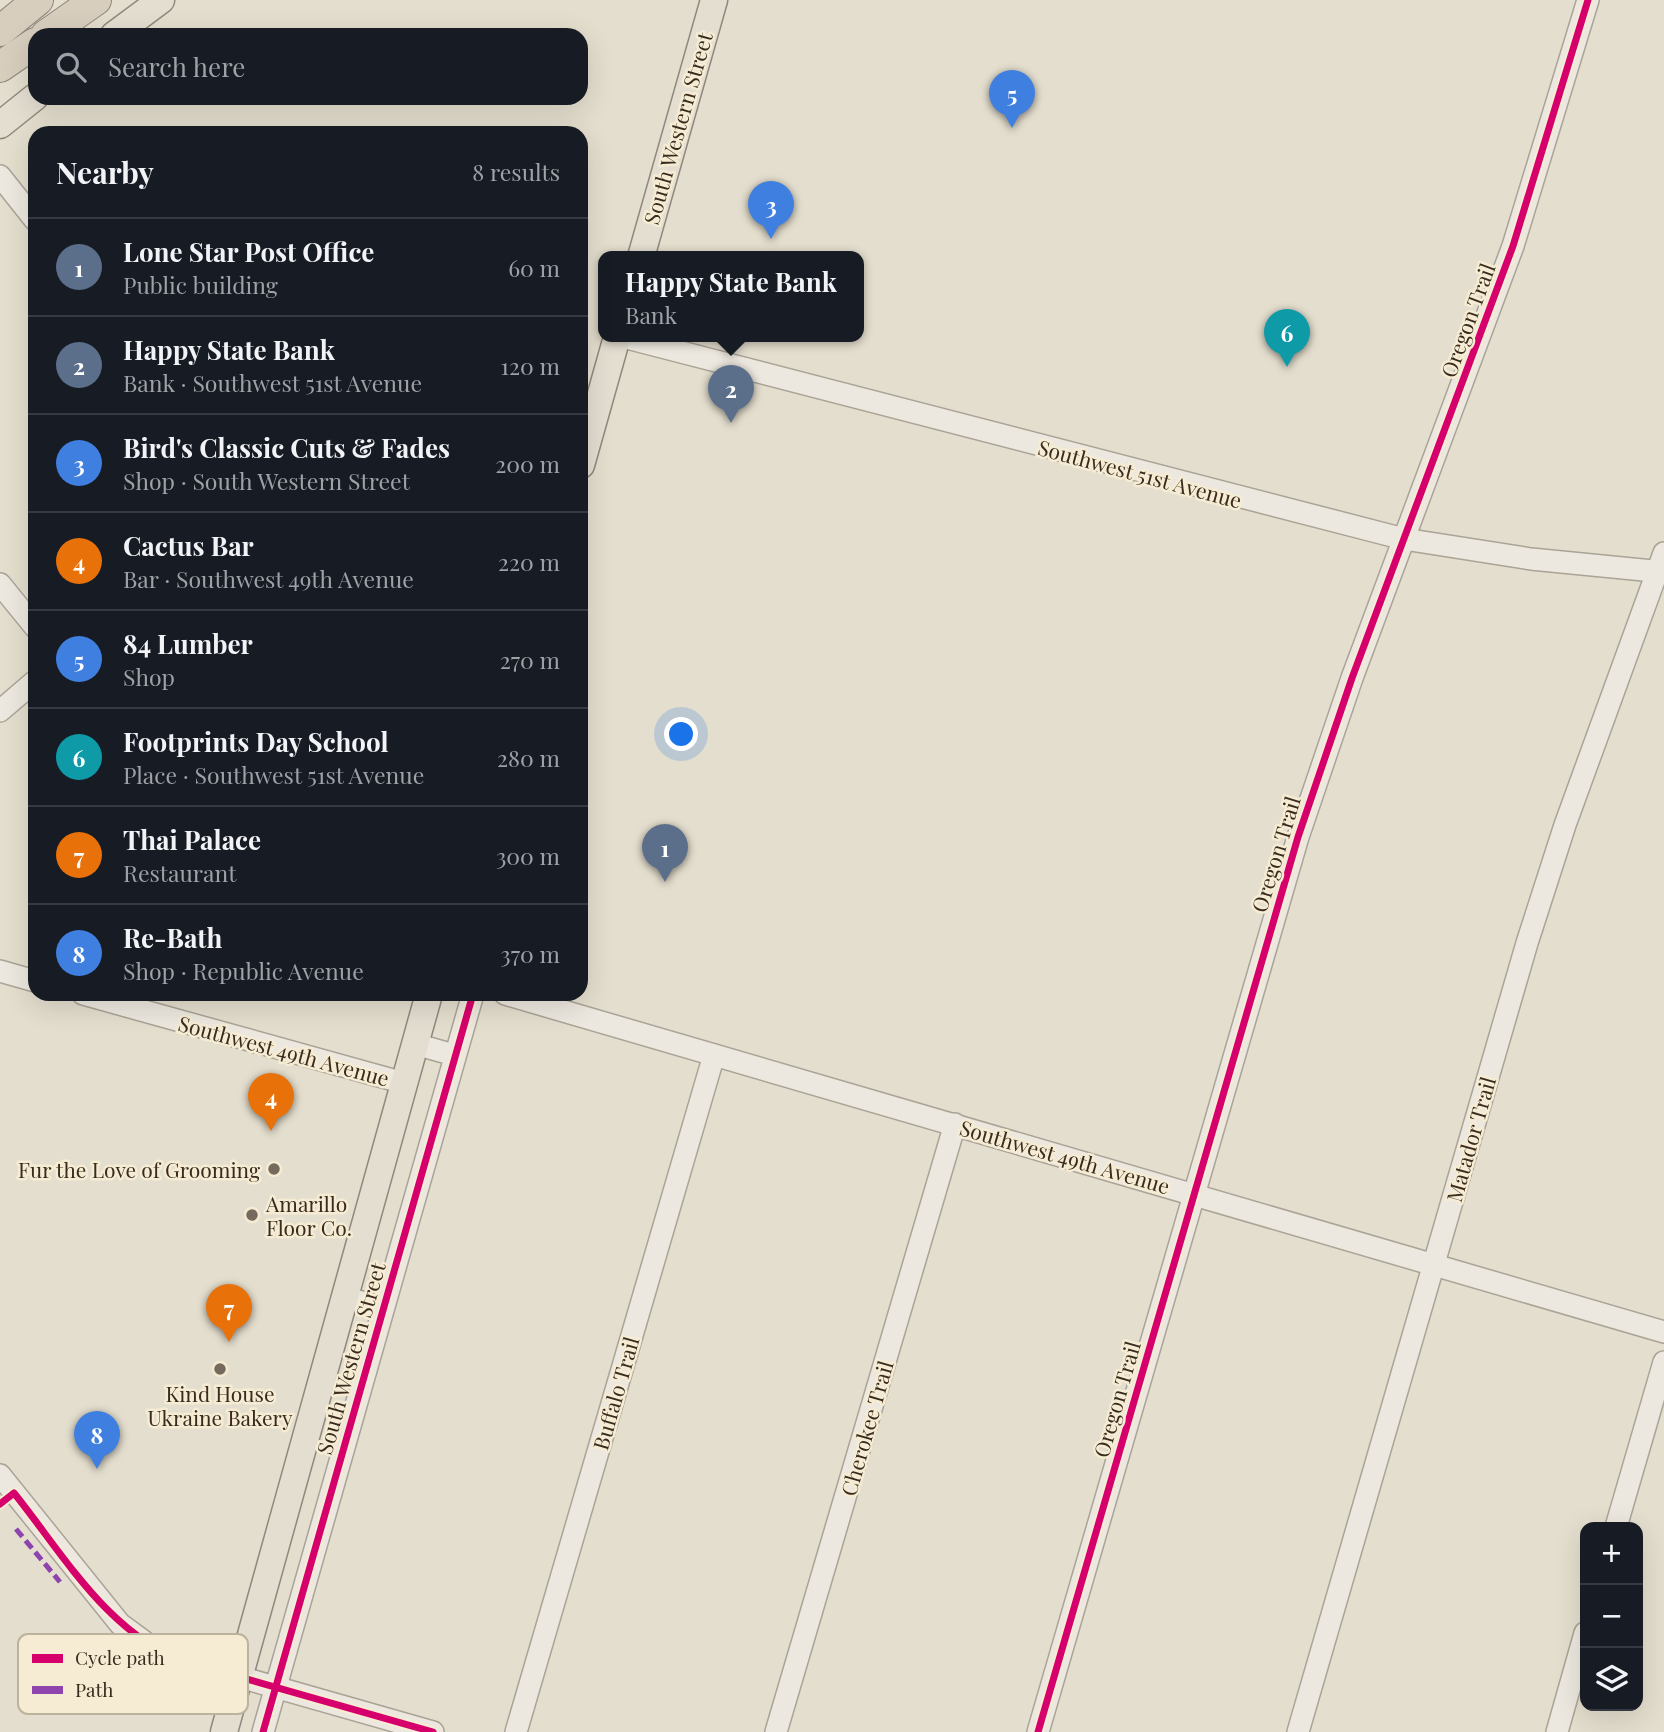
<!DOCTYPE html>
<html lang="en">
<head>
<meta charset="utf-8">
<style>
  body { margin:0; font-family:"Playfair Display",serif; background:#242831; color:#f1f3f6 }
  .controls { position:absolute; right:21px; bottom:21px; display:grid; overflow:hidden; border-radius:14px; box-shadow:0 7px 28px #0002 }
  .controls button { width:63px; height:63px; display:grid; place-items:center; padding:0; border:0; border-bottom:2px solid #363941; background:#171b24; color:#f1f3f6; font:35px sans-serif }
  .you { position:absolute; left:682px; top:735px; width:24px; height:24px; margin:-18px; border:5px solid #fff; border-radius:50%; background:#1a73e8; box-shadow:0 0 0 10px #1a73e833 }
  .badge { display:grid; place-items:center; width:46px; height:46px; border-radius:50%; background:#756a5c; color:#fff; font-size:23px; font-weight:700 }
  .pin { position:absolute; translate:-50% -58px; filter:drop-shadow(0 2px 4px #0008) }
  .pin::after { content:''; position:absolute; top:37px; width:24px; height:21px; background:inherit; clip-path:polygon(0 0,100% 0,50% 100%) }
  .popup { position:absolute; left:598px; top:251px; width:266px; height:91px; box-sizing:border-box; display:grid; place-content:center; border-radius:14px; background:#171b24; filter:drop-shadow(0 2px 5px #0005); font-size:23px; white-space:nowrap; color:#9ea1a6 }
  .popup b { font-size:26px; color:#f1f3f6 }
  .popup::after { content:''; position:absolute; left:50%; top:100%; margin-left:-14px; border:14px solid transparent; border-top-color:#171b24 }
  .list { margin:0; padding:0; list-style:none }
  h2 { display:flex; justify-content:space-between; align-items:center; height:91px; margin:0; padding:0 28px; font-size:30px }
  h2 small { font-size:23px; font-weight:400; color:#9ea1a6 }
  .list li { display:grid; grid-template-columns:46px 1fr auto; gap:21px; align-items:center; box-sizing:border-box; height:98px; padding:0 28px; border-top:2px solid #363941 }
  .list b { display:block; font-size:26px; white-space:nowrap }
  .list p { margin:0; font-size:23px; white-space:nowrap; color:#9ea1a6 }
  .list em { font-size:23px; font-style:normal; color:#9ea1a6 }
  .icon { flex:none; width:38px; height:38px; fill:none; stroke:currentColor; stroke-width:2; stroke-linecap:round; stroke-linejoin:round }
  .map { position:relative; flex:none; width:1664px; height:1732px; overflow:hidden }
  .search { position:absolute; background:#171b24; box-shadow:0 7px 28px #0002; left:28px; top:28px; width:560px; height:77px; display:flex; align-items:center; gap:18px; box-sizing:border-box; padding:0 24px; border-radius:21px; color:#9ea1a6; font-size:26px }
  .panel { position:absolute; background:#171b24; box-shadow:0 7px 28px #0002; left:28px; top:126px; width:560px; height:875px; border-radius:21px }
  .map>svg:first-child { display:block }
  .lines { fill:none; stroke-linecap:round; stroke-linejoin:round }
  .minor-casing { stroke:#aaa396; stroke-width:24 }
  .major-casing { stroke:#8f887d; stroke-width:29 }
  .highway-casing { stroke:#8f887d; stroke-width:32 }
  .minor { stroke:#ece8df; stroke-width:21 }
  .major { stroke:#e4ded1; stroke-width:26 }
  .highway { stroke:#d8cebe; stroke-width:30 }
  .quiet { stroke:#8e44ad; stroke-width:5; stroke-dasharray:10 5; stroke-linecap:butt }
  .cycleway-casing { stroke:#f6ecd4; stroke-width:11 }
  .cycleway { stroke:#d6006c; stroke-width:7 }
  .poi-dot { fill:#756a5c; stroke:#f6ecd4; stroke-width:2.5 }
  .labels { text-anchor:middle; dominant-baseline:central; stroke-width:5; stroke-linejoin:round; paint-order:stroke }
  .street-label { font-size:21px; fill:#392b1e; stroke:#f6ecd4 }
  .poi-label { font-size:21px; fill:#392b1e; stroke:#f6ecd4; text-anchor:end }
  .key { fill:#f6ecd4; stroke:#bdb29d; stroke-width:2 }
  .key-label { font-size:19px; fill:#392b1e }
</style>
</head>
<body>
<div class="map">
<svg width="1664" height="1732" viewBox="0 0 1664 1732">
  <rect width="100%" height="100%" fill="#e4dece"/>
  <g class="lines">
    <defs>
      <g id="minor">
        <polyline points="0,176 35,220"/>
        <polyline points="623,337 1404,539 1531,559 1664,572"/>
        <polyline points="0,584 35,627"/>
        <polyline points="0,711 35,681"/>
        <polyline points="0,971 35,981"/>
        <polyline points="83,994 404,1083"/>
        <polyline points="505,994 1664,1332"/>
        <polyline points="415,1044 454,1055"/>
        <polyline points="344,1297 383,1308"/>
        <polyline points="0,1475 120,1624 150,1646 187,1662 433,1732"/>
        <polyline points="1616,1527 1664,1362"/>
        <polyline points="263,1732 473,994"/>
        <polyline points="516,1732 714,1055"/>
        <polyline points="776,1732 955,1124"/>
        <polyline points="1038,1732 1298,837 1352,678 1513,246 1588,0"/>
        <polyline points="1298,1732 1527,943 1565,825 1664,553"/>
        <polyline points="1557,1732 1585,1633"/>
      </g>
      <g id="major">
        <polyline points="114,35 161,0"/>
        <polyline points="0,125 35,97"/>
        <polyline points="641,257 714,0"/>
        <polyline points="581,465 617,337"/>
        <polyline points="224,1732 429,994"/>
      </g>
      <g id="highway">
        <polyline points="0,31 38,0"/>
        <polyline points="46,35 96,0"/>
        <polyline points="0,67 35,43"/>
      </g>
    </defs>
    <use href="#minor" class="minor-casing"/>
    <use href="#major" class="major-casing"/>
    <use href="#highway" class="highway-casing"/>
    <use href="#minor" class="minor"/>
    <use href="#major" class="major"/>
    <use href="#highway" class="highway"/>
    <polyline class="quiet" points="16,1529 60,1582"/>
    <defs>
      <g id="cycleway">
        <path d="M0,1504L14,1493C63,1554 110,1637 187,1662L433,1732"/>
        <polyline points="263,1732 473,994"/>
        <polyline points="1038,1732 1298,837 1352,678 1513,246 1588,0"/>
      </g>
    </defs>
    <use href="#cycleway" class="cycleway-casing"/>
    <use href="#cycleway" class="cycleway"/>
  </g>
  <g class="poi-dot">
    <circle cx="274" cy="1169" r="7"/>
    <circle cx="252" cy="1215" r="7"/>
    <circle cx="220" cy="1369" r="7"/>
  </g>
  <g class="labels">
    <g class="street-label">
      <text transform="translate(677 128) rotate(-74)">South Western Street</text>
      <text transform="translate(1467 320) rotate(-70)">Oregon Trail</text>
      <text transform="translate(1140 473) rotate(15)">Southwest 51st Avenue</text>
      <text transform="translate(1275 854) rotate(-73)">Oregon Trail</text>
      <text transform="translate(284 1050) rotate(15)">Southwest 49th Avenue</text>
      <text transform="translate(1470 1139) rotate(-74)">Matador Trail</text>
      <text transform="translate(1065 1156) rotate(16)">Southwest 49th Avenue</text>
      <text transform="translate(350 1358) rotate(-74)">South Western Street</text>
      <text transform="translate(615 1393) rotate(-74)">Buffalo Trail</text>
      <text transform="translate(1116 1399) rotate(-74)">Oregon Trail</text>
      <text transform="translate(866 1428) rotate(-74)">Cherokee Trail</text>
    </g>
    <g class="poi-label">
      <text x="260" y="1169">Fur the Love of Grooming</text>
      <text x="266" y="1203" text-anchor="start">Amarillo<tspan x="266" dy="24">Floor Co.</tspan></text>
      <text x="220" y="1393" text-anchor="middle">Kind House<tspan x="220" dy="24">Ukraine Bakery</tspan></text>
    </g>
  </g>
  <rect x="18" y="1634" width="230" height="80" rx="10" class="key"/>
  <rect x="32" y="1654" width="31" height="9" fill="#d6006c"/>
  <rect x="32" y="1686" width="31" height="8" fill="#8e44ad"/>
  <g class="key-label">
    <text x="75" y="1665">Cycle path</text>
    <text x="75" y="1697">Path</text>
  </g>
</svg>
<div class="controls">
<button>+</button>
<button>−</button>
<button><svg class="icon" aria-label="layers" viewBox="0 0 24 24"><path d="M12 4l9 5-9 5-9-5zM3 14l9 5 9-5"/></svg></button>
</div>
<div class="you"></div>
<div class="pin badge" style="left:665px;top:882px;background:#5c6f8a">1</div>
<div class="pin badge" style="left:731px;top:423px;background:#5c6f8a">2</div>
<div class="popup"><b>Happy State Bank</b>Bank</div>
<div class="pin badge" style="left:771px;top:239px;background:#3f7fe0">3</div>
<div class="pin badge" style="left:271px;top:1131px;background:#e8710a">4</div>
<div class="pin badge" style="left:1012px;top:128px;background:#3f7fe0">5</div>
<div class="pin badge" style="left:1287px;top:367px;background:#0f9aa8">6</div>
<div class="pin badge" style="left:229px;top:1342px;background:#e8710a">7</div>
<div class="pin badge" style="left:97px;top:1469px;background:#3f7fe0">8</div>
<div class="search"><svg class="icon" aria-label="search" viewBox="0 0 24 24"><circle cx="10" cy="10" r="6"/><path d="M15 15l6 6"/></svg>Search here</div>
<section class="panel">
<h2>Nearby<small>8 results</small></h2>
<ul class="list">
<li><span class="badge" style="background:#5c6f8a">1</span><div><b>Lone Star Post Office</b><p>Public building</p></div><em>60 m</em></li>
<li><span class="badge" style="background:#5c6f8a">2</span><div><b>Happy State Bank</b><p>Bank · Southwest 51st Avenue</p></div><em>120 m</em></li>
<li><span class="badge" style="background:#3f7fe0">3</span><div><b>Bird's Classic Cuts &amp; Fades</b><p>Shop · South Western Street</p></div><em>200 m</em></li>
<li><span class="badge" style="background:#e8710a">4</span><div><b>Cactus Bar</b><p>Bar · Southwest 49th Avenue</p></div><em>220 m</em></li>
<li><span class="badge" style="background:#3f7fe0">5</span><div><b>84 Lumber</b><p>Shop</p></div><em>270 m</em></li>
<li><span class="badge" style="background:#0f9aa8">6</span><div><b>Footprints Day School</b><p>Place · Southwest 51st Avenue</p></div><em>280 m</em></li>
<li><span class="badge" style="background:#e8710a">7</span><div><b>Thai Palace</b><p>Restaurant</p></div><em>300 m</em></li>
<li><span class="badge" style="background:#3f7fe0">8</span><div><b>Re-Bath</b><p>Shop · Republic Avenue</p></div><em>370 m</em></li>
</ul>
</section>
</div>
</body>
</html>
